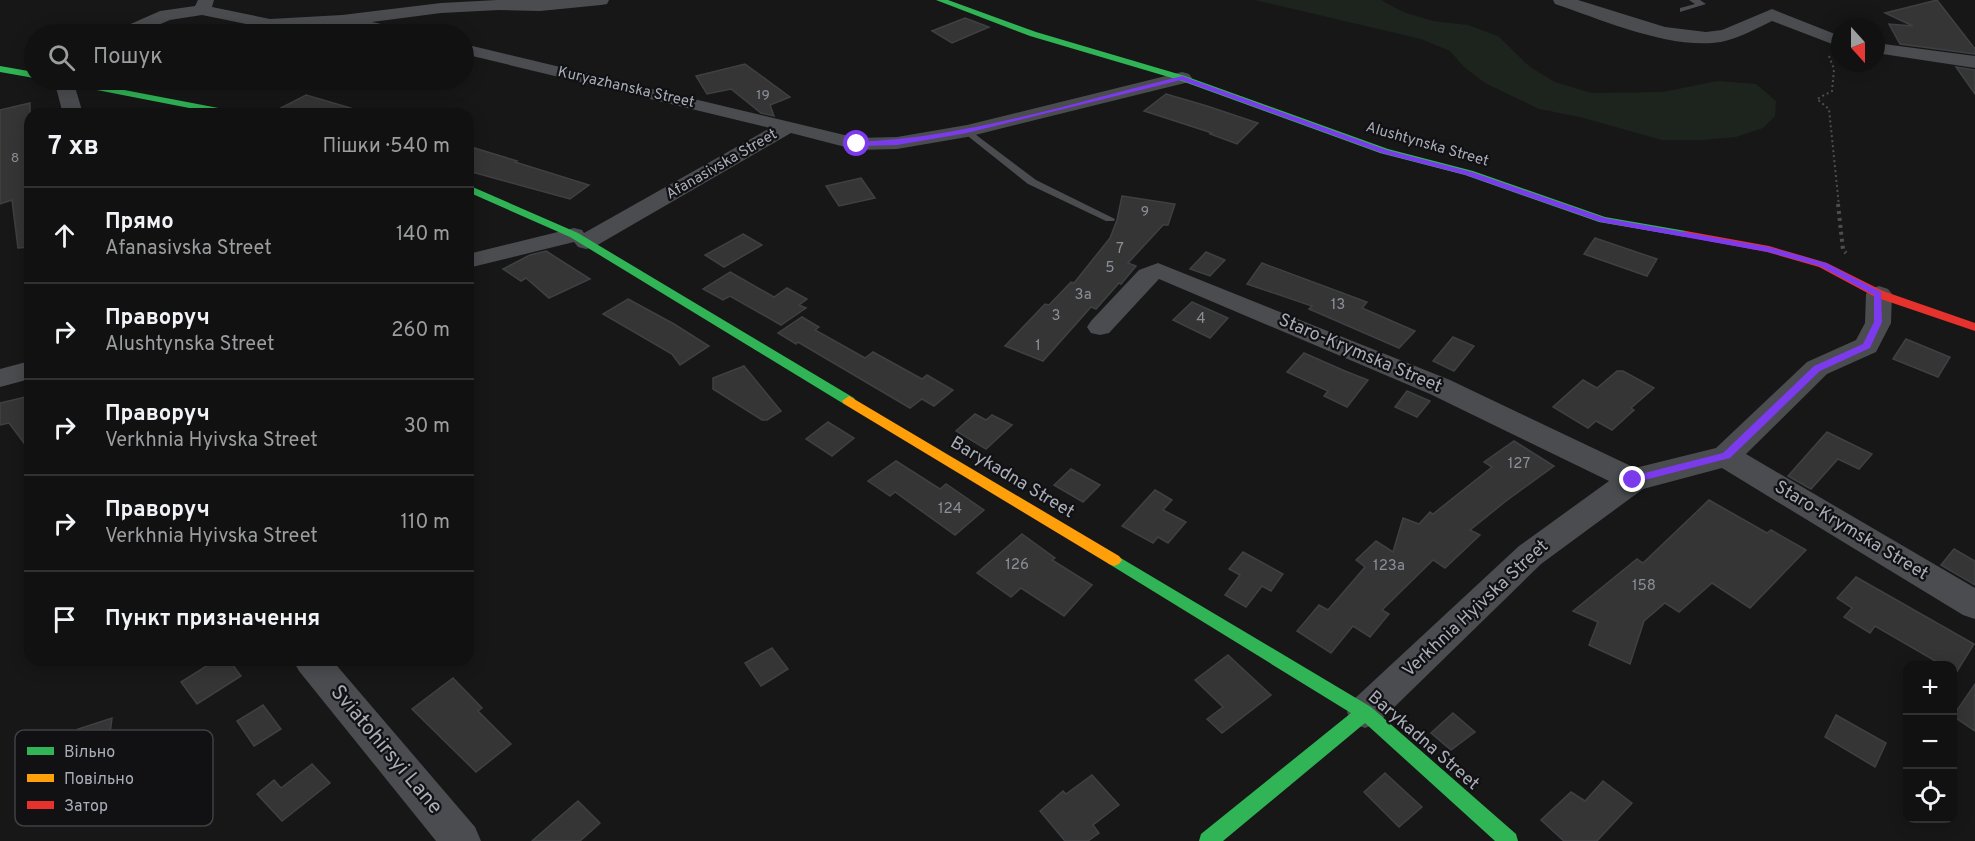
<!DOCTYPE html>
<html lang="uk">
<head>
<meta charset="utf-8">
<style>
  body { margin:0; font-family:Overpass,sans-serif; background:#1e1f1f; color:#f1f3f6 }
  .controls { position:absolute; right:18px; bottom:18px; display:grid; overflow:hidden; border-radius:12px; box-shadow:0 3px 15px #0003 }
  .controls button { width:54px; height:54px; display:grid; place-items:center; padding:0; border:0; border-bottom:2px solid #303131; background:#111; color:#f1f3f6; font:30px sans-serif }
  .compass { position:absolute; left:1831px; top:18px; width:54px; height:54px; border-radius:50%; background:#111; box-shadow:0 3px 15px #0003; rotate:159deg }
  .stop { position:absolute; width:18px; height:18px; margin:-14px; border:4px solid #7c3aed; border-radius:50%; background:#fff }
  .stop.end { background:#7c3aed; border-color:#fff; box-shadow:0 2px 6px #0008 }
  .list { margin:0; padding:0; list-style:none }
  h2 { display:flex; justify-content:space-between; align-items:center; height:78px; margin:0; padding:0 24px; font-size:26px }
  h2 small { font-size:20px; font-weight:400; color:#9c9d9f }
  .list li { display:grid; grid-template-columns:39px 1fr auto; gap:18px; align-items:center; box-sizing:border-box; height:96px; padding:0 24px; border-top:2px solid #303131 }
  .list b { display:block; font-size:22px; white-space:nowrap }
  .list p { margin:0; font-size:20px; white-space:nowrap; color:#9c9d9f }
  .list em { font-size:20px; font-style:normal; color:#9c9d9f }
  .icon { flex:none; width:33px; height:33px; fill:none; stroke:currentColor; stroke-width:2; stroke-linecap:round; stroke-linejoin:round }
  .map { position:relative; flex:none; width:1975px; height:841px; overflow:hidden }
  .search { position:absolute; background:#111; box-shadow:0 3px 15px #0003; left:24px; top:24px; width:450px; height:66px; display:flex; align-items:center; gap:15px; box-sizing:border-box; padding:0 21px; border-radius:33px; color:#9c9d9f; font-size:22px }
  .panel { position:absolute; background:#111; box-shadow:0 3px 15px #0003; left:24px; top:108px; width:450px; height:558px; border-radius:18px }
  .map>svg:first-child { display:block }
  .green { fill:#1d241e }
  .building { fill:#353536; stroke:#3f4043; stroke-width:1.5 }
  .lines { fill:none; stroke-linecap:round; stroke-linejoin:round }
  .path-far1 { stroke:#4d4e52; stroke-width:2; stroke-dasharray:2 3; stroke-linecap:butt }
  .path { stroke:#4d4e52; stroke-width:4; stroke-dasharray:3 4; stroke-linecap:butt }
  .lane { fill:#4b4c50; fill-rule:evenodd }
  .street { fill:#4b4c50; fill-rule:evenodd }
  .fast { fill:#30b455; fill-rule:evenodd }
  .slow { fill:#ff9f0a; fill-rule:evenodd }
  .jam { fill:#e5322d; fill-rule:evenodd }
  .route { fill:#7c3aed }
  .labels { text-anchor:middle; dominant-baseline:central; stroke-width:4.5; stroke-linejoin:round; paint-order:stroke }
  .far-number-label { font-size:14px; fill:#8b8f98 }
  .far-street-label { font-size:15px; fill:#a8adb8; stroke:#111113 }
  .number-label { font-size:15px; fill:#8b8f98 }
  .street-label { font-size:18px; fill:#a8adb8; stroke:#111113 }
  .near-street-label { font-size:21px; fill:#a8adb8; stroke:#111113 }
  .key { fill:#111113; stroke:#3e4045; stroke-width:1.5 }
  .key-label { font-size:16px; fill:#a8adb8 }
</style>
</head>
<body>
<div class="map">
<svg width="1975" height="841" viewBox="0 0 1975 841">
  <rect width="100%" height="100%" fill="#171717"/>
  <polygon class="green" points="1255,0 1381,0 1403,12 1433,21 1468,25 1498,36 1530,67 1555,82 1591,93 1663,92 1718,81 1756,84 1776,101 1775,116 1763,128 1736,137 1701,140 1662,140 1580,117 1539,109 1485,83 1464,67 1450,51 1421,39"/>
  <g class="building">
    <polygon points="1937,0 1975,49 1975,54 1900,44 1889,24 1913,26 1885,13"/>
    <polygon points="965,18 989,27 952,43 932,31"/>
    <polygon points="745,64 790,97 770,105 774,116 761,113 731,89 707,94 696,76"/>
    <polygon points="1956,67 1975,70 1975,94"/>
    <polygon points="1166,94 1207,106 1258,123 1237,144 1210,134 1212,133 1144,111"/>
    <polygon points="306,95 354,109 353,114 308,114 279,109"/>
    <polygon points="30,103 30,247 18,248 12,200 0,204 0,110"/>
    <polygon points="468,146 517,161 515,162 589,185 570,199 468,171"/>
    <polygon points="861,178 875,198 839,206 826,186"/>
    <polygon points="1122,196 1175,204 1168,225 1163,225 1128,263 1136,266 1121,284 1119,283 1096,309 1091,307 1043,361 1005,346 1045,304 1049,305 1071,282 1074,283 1110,238 1117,220"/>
    <polygon points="743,234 762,245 724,267 705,255"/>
    <polygon points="1595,238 1657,259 1647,276 1584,254"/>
    <polygon points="546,251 590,279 549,298 526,278 521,281 503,269 530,255"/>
    <polygon points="1206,252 1225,260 1210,276 1190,269"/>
    <polygon points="1262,263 1367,302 1362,308 1415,331 1399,348 1309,309 1312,306 1247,284"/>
    <polygon points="730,272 774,297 787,288 807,299 799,305 806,308 781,325 730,296 723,300 703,289"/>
    <polygon points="628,299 674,324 709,346 680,365 672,354 603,314"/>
    <polygon points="1192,302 1228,318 1210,338 1173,320"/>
    <polygon points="802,317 819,327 815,330 865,358 873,352 922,379 927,375 953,390 934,406 922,399 910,408 798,342 796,344 778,333"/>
    <polygon points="1453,337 1474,346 1454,371 1433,361"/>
    <polygon points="1906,339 1950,357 1938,377 1893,359"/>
    <polygon points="1304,353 1345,371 1368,380 1347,407 1324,396 1328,391 1287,372"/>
    <polygon points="744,366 781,411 767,420 762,420 713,389 713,378"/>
    <polygon points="1617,371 1623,371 1654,388 1631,408 1634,410 1612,430 1596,421 1588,428 1553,407 1583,380 1597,388"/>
    <polygon points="1407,391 1430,401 1417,417 1395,407"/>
    <polygon points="30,396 30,451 9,423 0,425 0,403"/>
    <polygon points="975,414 986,420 992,415 1012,425 986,449 956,431"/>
    <polygon points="828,422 854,438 832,456 806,439"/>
    <polygon points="1827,432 1872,454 1859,469 1838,459 1811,489 1788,476"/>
    <polygon points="1514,441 1554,466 1506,501 1470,530 1480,535 1445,568 1433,560 1382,610 1389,614 1370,637 1353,626 1331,653 1297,631 1319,605 1328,610 1365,567 1356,560 1376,541 1393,552 1403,518 1419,524 1430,512 1433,514 1492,467 1484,462"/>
    <polygon points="896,461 940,489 946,484 984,510 955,535 895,492 890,496 868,481"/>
    <polygon points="1071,469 1100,485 1083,502 1054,485"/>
    <polygon points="1155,490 1172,500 1163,510 1186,522 1168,543 1158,537 1153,543 1122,526"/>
    <polygon points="1709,500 1767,533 1771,530 1806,550 1750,608 1712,583 1679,612 1665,603 1644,621 1630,664 1589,645 1598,622 1573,611 1637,559 1643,563"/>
    <polygon points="1022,534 1055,558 1052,560 1092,585 1064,616 1021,588 1011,597 977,573"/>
    <polygon points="1954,549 1975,561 1975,585 1941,565"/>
    <polygon points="1243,552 1283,574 1271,591 1262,586 1246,607 1225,595 1240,575 1229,569"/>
    <polygon points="1856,577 1974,644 1956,673 1953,670 1953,666 1944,666 1875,626 1870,633 1844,617 1852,608 1837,598"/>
    <polygon points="772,648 788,669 761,686 745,663"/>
    <polygon points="1228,655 1271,695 1222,733 1207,719 1223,707 1195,680"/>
    <polygon points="216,660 229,660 241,676 197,704 181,682"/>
    <polygon points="453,678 482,708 478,711 511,744 476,772 412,709"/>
    <polygon points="1975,684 1975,731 1953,716"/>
    <polygon points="263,705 281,729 254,746 237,721"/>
    <polygon points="1453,713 1475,732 1451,750 1431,733"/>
    <polygon points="1836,715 1886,743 1875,767 1825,737"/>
    <polygon points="112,718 109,741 73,752 78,729"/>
    <polygon points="312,764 330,783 282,821 257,794 274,780 281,788"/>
    <polygon points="1385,773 1422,807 1399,827 1364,792"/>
    <polygon points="1092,775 1119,805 1093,825 1099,833 1088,841 1065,841 1040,811 1063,791 1066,794"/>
    <polygon points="1603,781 1632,803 1597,841 1564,841 1541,820 1571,792 1585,801"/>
    <polygon points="578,801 600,823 580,841 532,841"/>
  </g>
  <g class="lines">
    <polyline class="path-far1" points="1829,56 1834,69 1832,91 1817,99 1829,109 1839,206"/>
    <polyline class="path" points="1838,204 1843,250 1846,253"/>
    <g class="lane">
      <polygon points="1689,0 1700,0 1706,4 1680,12 1680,8 1695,4"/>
      <polygon points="967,128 1036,180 1115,219 1114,221 1106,221 1028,184 964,133 964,129"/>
    </g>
    <g class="street">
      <polygon points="198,0 214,0 212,7 270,19 342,15 441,3 497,0 609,0 607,4 601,5 540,11 499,10 441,13 372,22 408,30 411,34 381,34 342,25 270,29 202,15 170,20 137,34 114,34 117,30 160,11 195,6"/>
      <path d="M1553,0H1578L1665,27L1706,32L1722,30L1772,9L1840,36V47L1772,21C1756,29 1739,38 1721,42C1670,50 1603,20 1555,4Z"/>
      <polygon points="1876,43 1975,56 1975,68 1876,53"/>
      <polygon points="464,44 857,138 897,137 967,125 1182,72 1189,74 1192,78 1189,82 967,137 897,149 857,150 791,133 594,247 586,249 578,247 574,242 468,268 468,254 574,228 582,230 584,233 770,128 464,54"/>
      <polygon points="54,80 73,80 83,114 63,114"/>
      <polygon points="1158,263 1450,380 1635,468 1716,448 1807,362 1856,340 1865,323 1866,294 1870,289 1879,286 1888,289 1892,294 1891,323 1876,352 1827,374 1746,454 1975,588 1975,619 1963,615 1722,468 1643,489 1541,564 1378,723 1365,728 1352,723 1347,712 1352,701 1519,546 1609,481 1430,394 1159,279 1109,333 1100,335 1091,333 1087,327 1091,321 1139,270"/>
      <polygon points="30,361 30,379 0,387 0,369"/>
      <polygon points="293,660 332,660 475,827 481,841 436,841 299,671"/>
    </g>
    <g class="fast">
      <polygon points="936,0 948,0 1036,32 1185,76 1388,149 1473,171 1605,217 1686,231 1692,234 1686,237 1599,222 1465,175 1380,153 1179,80 1030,36"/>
      <polygon points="0,66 34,72 34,78 0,72"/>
      <polygon points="56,80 72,80 234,111 239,114 220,114 61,83"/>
      <polygon points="468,185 578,233 854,398 856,401 854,404 844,404 570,237 468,192"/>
      <polygon points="1114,554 1371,707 1516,834 1518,841 1495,841 1365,723 1223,841 1199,841 1201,834 1351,713 1109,564 1106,560 1109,556"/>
    </g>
    <polygon class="slow" points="849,396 1119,556 1122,560 1119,564 1114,566 1109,564 844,404 842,401"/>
    <polygon class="jam" points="1686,231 1769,246 1827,263 1883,291 1975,323 1975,331 1875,297 1819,267 1767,252 1682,236 1682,232"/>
  </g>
  <path class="route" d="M1182,76L1387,150L1472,172L1605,218L1769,247L1826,263L1881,292L1882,322L1870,348L1820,371L1730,458L1633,483L1629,482V477L1723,453L1814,366L1863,344L1874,322V295L1820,266L1768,252L1601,222L1466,175L1382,153L1181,80L967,133L897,145L857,146L854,144L857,142C967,138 1075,102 1182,76Z"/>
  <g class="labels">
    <g class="far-number-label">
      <text x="763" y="95">19</text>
      <text x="15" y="158">8</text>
      <text x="1145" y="211">9</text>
    </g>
    <g class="far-street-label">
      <text transform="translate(626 88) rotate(13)">Kuryazhanska Street</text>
      <text transform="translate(1427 145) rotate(16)">Alushtynska Street</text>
      <text transform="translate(722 165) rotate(-30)">Afanasivska Street</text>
    </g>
    <g class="number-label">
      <text x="1120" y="249">7</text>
      <text x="1110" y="268">5</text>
      <text x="1083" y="295">3а</text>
      <text x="1338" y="305">13</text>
      <text x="1056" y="316">3</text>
      <text x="1201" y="319">4</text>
      <text x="1038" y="346">1</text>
      <text x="1519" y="464">127</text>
      <text x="950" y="509">124</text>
      <text x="1017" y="565">126</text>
      <text x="1389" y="566">123а</text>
      <text x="1644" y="586">158</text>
    </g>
    <g class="street-label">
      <text transform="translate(1360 354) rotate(23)">Staro-Krymska Street</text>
      <text transform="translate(1012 478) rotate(31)">Barykadna Street</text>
      <text transform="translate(1851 531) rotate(31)">Staro-Krymska Street</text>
      <text transform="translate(1476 609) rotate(-43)">Verkhnia Hyivska Street</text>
      <text transform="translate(1423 741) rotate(41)">Barykadna Street</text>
    </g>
    <g class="near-street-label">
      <text transform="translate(386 750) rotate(50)">Sviatohirsyi Lane</text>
    </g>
  </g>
  <rect x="15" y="730" width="198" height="96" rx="9" class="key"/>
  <rect x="27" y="747" width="27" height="8" fill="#30b455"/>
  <rect x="27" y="774" width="27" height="8" fill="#ff9f0a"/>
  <rect x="27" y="801" width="27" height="8" fill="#e5322d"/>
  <g class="key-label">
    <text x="64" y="757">Вільно</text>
    <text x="64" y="784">Повільно</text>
    <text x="64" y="811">Затор</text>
  </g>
</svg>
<div class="controls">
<button>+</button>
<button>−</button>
<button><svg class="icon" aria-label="locate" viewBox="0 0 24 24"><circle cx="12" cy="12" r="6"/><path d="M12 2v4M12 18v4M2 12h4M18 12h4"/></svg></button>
</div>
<svg class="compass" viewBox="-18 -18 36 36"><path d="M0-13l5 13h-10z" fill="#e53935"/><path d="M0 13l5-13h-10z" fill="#9c9d9f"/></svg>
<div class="stop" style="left:857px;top:144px"></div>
<div class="stop end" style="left:1633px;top:480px"></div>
<div class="search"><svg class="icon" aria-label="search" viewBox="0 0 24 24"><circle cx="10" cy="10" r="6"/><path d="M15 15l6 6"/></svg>Пошук</div>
<section class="panel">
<h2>7 хв<small>Пішки · 540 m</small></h2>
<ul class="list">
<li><svg class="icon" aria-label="ahead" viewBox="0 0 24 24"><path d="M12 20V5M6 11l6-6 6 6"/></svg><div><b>Прямо</b><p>Afanasivska Street</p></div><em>140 m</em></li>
<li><svg class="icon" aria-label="right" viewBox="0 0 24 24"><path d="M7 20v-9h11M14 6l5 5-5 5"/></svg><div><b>Праворуч</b><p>Alushtynska Street</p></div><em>260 m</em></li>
<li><svg class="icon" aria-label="right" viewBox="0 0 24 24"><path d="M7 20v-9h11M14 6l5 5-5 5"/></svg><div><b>Праворуч</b><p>Verkhnia Hyivska Street</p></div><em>30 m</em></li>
<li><svg class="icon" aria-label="right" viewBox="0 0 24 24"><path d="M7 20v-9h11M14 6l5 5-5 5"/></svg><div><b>Праворуч</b><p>Verkhnia Hyivska Street</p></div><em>110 m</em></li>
<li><svg class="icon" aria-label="arrive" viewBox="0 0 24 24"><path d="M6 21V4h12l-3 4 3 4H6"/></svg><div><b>Пункт призначення</b></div></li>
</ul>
</section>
</div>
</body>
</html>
